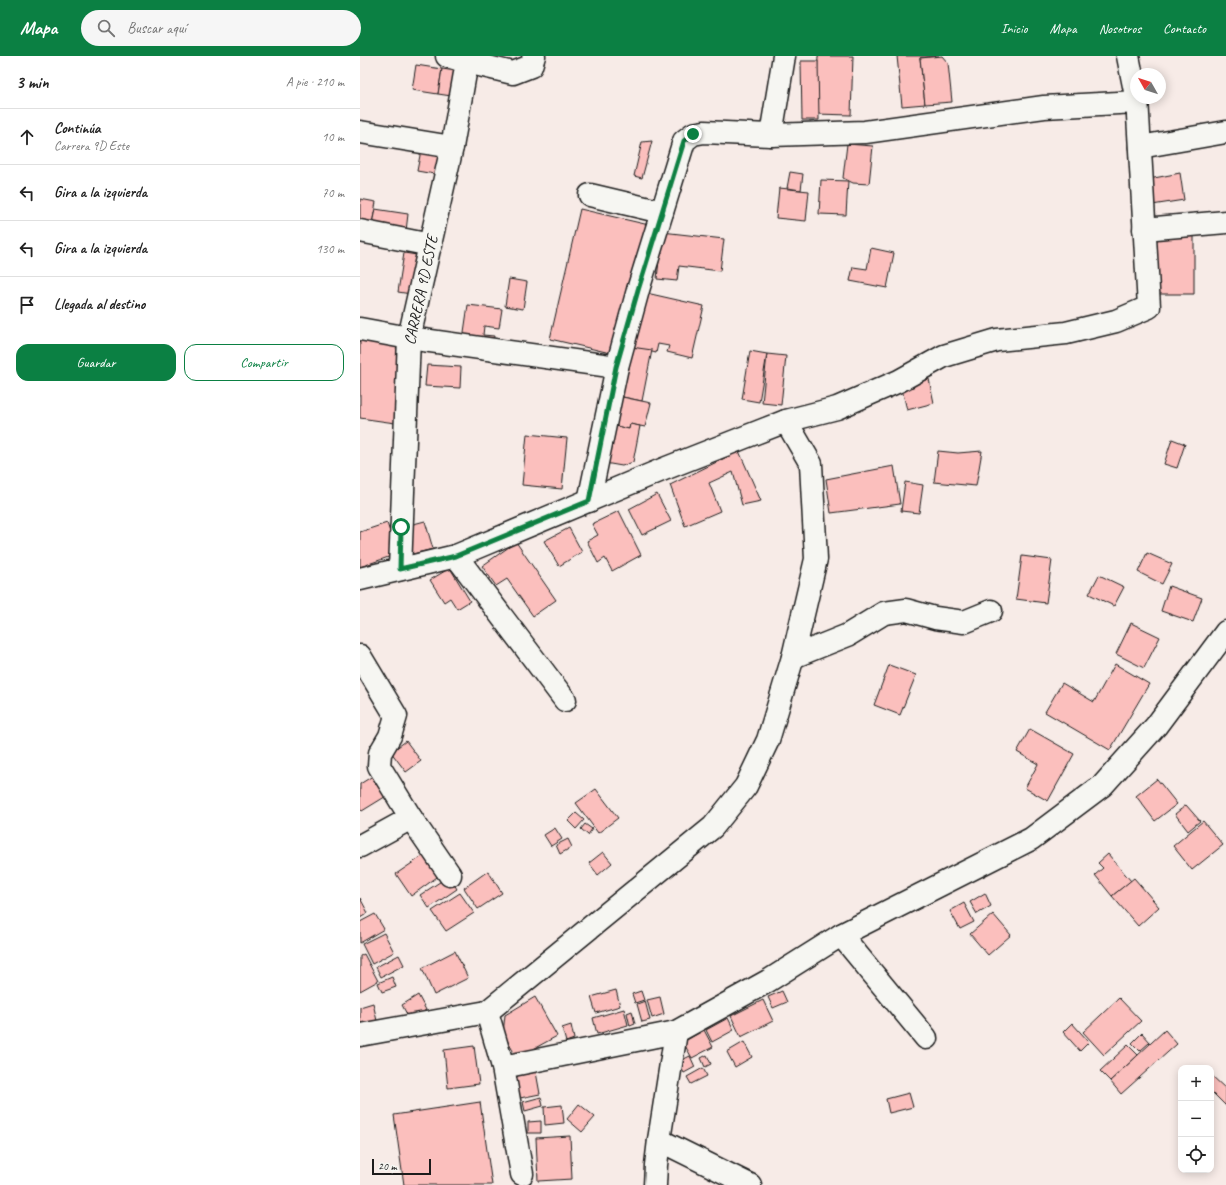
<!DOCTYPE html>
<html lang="es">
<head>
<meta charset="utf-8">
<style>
  body { margin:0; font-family:Caveat,sans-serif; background:#f6f6f6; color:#222 }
  .controls { position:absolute; right:12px; bottom:12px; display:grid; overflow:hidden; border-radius:8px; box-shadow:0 2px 10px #0003 }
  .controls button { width:36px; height:36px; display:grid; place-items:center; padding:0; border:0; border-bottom:1px solid #e0e0e0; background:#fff; color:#222; font:20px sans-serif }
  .compass { position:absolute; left:770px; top:12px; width:36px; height:36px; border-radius:50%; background:#fff; box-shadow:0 2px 10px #0003; rotate:309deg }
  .scale { position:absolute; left:12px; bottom:10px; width:59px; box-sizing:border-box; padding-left:4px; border:2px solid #1c1c1c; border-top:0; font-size:11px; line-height:14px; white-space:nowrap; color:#1c1c1c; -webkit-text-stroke:3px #f6f6f2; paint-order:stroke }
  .stop { position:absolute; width:12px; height:12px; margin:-9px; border:3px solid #0b8043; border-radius:50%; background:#fff }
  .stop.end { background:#0b8043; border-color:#fff; box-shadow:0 1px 4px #0008 }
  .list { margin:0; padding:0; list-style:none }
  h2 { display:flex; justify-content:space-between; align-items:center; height:52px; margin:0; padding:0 16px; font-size:17px }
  h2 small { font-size:13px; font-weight:400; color:#767676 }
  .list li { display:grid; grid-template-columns:26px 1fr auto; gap:12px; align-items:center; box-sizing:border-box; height:56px; padding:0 16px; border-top:1px solid #e0e0e0 }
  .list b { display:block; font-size:15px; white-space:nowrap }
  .list p { margin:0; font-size:13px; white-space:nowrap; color:#767676 }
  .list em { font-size:13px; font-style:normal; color:#767676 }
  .actions { display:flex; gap:8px; padding:12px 16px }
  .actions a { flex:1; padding:9px 0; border:1px solid #0b8043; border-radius:12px; text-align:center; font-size:14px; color:#0b8043 }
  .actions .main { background:#0b8043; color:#fff }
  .icon { flex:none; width:22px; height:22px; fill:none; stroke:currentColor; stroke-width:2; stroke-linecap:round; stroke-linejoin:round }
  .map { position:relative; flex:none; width:866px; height:1129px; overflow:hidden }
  header { display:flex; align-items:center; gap:24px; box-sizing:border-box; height:56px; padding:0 20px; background:#0b8043; color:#fff }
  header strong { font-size:19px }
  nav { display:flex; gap:22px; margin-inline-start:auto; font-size:14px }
  .search { width:280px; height:36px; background:#f6f6f6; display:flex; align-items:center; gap:10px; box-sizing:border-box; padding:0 14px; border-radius:22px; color:#767676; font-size:15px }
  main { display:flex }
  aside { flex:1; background:#fff }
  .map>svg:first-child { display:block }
  .building { fill:#fbbfbd; stroke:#1c1c1c }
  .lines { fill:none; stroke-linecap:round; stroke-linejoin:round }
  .minor-casing { stroke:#1c1c1c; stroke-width:25 }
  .minor { stroke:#f6f6f2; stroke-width:22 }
  .route { stroke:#0b8043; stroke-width:5 }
  .labels { text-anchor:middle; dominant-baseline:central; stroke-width:3; stroke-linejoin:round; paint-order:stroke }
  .street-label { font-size:16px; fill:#1c1c1c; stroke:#f6f6f2 }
</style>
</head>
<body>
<header>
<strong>Mapa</strong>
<div class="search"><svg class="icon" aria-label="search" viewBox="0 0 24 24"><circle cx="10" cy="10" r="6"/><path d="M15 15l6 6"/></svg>Buscar aquí</div>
<nav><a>Inicio</a><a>Mapa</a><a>Nosotros</a><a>Contacto</a></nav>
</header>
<main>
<aside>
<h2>3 min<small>A pie · 210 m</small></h2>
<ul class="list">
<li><svg class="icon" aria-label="ahead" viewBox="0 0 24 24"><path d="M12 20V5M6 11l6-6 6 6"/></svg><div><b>Continúa</b><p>Carrera 9D Este</p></div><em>10 m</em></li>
<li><svg class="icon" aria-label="left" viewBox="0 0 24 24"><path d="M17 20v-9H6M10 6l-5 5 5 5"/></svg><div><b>Gira a la izquierda</b></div><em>70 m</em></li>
<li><svg class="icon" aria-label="left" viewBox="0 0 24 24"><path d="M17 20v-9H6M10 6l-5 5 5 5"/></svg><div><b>Gira a la izquierda</b></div><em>130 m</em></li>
<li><svg class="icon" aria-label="arrive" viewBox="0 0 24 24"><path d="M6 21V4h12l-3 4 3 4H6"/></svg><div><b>Llegada al destino</b></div></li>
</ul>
<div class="actions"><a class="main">Guardar</a><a>Compartir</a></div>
</aside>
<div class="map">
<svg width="866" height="1129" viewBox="0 0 866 1129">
  <rect width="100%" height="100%" fill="#f7ebe7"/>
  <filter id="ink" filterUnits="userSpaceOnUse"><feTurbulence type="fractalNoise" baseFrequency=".025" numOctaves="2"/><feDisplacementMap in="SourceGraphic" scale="8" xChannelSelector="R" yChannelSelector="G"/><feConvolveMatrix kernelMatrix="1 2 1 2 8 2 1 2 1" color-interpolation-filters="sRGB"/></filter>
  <g filter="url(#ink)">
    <g class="building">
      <polygon points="458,0 493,0 491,59 456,58"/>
      <polygon points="537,0 579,0 560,2 565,48 542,50"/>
      <polygon points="582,0 588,7 592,46 565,48 560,2"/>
      <polygon points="441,5 458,5 459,64 442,64"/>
      <polygon points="56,9 82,13 78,38 52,34"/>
      <polygon points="82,13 103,16 98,41 78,38"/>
      <polygon points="292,85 282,122 274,120 282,86"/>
      <polygon points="487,88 513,90 509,128 493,127 483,122"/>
      <polygon points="62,89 84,93 80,119 57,115"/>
      <polygon points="430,116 443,118 441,134 427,132"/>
      <polygon points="820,117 824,144 792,149 789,123"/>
      <polygon points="461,124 488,125 486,159 459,158"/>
      <polygon points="419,132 449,135 446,165 416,162"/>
      <polygon points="0,143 16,146 12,168 0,166"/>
      <polygon points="15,153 48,158 46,175 12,168"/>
      <polygon points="220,153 289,169 259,299 190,283"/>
      <polygon points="302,176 364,183 360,215 319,210 317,225 297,223"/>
      <polygon points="793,178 834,178 834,238 792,238"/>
      <polygon points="511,192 534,197 527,232 490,225 493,211 507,213"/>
      <polygon points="44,197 57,199 51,238 38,236"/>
      <polygon points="149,223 167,226 163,253 145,250"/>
      <polygon points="282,236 344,250 332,302 307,296 309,290 298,288 296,297 269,290"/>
      <polygon points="108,249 142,253 139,272 124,270 123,279 134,280 133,287 103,283"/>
      <polygon points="0,282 47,289 35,367 0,362"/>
      <polygon points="264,290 292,294 282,345 253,339"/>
      <polygon points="390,295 407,298 399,346 382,343"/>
      <polygon points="407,298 426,300 421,349 402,347"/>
      <polygon points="67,309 101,311 100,332 65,330"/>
      <polygon points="569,323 574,347 547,354 541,329"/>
      <polygon points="253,339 291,347 285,371 270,368 269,373 247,368"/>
      <polygon points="247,368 269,373 270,368 280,370 273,406 262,410 239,406"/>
      <polygon points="167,378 207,382 202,433 162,429"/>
      <polygon points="812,383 825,388 817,412 804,408"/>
      <polygon points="379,395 401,445 382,449 373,416 349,427 360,455 325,470 310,429"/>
      <polygon points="578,395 598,397 622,395 616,430 574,426"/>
      <polygon points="534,410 540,448 471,457 466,423"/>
      <polygon points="545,426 563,429 559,457 541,455"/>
      <polygon points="297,438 311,465 282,479 269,453"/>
      <polygon points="259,455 281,499 252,515 245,502 238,507 227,485 238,479 232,468"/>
      <polygon points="65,465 73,493 49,499 42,471"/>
      <polygon points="27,467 37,498 0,511 0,476"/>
      <polygon points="209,472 222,496 199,510 184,485"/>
      <polygon points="156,486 196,544 173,560 147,523 136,530 122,510"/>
      <polygon points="787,497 812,508 802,528 778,516"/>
      <polygon points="662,500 692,504 686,547 656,543"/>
      <polygon points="90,512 110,545 97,553 90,542 84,546 70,524"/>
      <polygon points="739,519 764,531 754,550 729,538"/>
      <polygon points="809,530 842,542 833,566 801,555"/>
      <polygon points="771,567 800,581 784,612 756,598"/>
      <polygon points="755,608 789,628 750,694 685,656 702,627 734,646"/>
      <polygon points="529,609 556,619 540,659 514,649"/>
      <polygon points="670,673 714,698 688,745 665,732 678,708 657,696"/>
      <polygon points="46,685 61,705 46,716 31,696"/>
      <polygon points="16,718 28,739 2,755 0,753 0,728"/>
      <polygon points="797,723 817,748 795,765 776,740"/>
      <polygon points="236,733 258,762 238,777 216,747"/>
      <polygon points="826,749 840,765 828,775 815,758"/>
      <polygon points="216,757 224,764 216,773 208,765"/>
      <polygon points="843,765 863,789 832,814 813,790"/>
      <polygon points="225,768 232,773 228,779 221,773"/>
      <polygon points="195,772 202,783 191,790 184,779"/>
      <polygon points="208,783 212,791 200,798 196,789"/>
      <polygon points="70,795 84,816 51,840 36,818"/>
      <polygon points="243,796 252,807 238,819 229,807"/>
      <polygon points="748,798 771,825 752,840 735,819 743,812 738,807"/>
      <polygon points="128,815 142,837 118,853 104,832"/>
      <polygon points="89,820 97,833 69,852 60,839"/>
      <polygon points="774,822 799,851 778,870 752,840"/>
      <polygon points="100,837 114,857 86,875 72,855"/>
      <polygon points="625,837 631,850 617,858 610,846"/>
      <polygon points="0,842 8,857 0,862"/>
      <polygon points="604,847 614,866 600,873 590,855"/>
      <polygon points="15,858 24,873 0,887 0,866"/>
      <polygon points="633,858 651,879 628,899 610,878"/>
      <polygon points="24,877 34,896 12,908 2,888"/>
      <polygon points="95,895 108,922 74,939 62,912"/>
      <polygon points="4,898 18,925 0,935 0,900"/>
      <polygon points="39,899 44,909 21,921 16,911"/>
      <polygon points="32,921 36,931 22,936 18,927"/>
      <polygon points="256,934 260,950 236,957 231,941"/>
      <polygon points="281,935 284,944 275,947 272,938"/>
      <polygon points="422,935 427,946 413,952 408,941"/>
      <polygon points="58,939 66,954 50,964 42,949"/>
      <polygon points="175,941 197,980 157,1002 143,977 145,959"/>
      <polygon points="300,941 304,958 292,962 287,944"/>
      <polygon points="759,942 781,965 744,999 723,976"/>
      <polygon points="403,944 413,965 381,981 371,960"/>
      <polygon points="285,945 290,964 282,966 277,948"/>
      <polygon points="13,947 17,965 0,970 0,951"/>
      <polygon points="264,953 268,969 237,978 233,962"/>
      <polygon points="272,955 275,968 270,970 267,957"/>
      <polygon points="368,962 374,974 352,986 346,974"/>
      <polygon points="712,967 729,986 720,995 703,976"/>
      <polygon points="211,969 214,983 206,986 202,972"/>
      <polygon points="344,974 353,991 332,1002 323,986"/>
      <polygon points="805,974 817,988 761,1038 750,1025"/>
      <polygon points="782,977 790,986 780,995 772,987"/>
      <polygon points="384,986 392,1001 375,1011 367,996"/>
      <polygon points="768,989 778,999 750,1025 740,1015"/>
      <polygon points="114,990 119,1028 88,1032 84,994"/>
      <polygon points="347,999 351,1008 345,1011 341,1002"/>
      <polygon points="330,1000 335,1011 324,1017 318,1006"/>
      <polygon points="343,1012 347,1020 331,1028 327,1021"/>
      <polygon points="176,1016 180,1038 160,1042 156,1020"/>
      <polygon points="851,1019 866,1033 866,1050 851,1035"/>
      <polygon points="549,1037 553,1051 529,1057 526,1043"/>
      <polygon points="181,1041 183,1050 165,1055 163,1046"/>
      <polygon points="120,1046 132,1129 44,1129 34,1059"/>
      <polygon points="219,1048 235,1061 222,1076 207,1063"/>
      <polygon points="202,1049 204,1067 185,1069 184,1051"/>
      <polygon points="181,1065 181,1077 168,1077 168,1066"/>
      <polygon points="210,1080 212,1123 178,1125 176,1082"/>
    </g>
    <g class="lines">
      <defs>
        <g id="minor">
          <polyline points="87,0 107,6 153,17 171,10 174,0"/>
          <polyline points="768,0 776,40"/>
          <polyline points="0,76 92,91"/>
          <polyline points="411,79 424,0"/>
          <polyline points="780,91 866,76"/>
          <polyline points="230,139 302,156"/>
          <polyline points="784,173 866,166"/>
          <polyline points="0,175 71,189"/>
          <polyline points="0,273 49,282 257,311"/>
          <polyline points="229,445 257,311 278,234 324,85 333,78 344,76 411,79 505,76 684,51 777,46"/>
          <polyline points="96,500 205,644"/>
          <polyline points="40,513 49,282 92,91 107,6"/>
          <polyline points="0,523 96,500 304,413 426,365 477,352 539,325 584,300 637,284 706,277 756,265 789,251 777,42"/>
          <polyline points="0,600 36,660 30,680 20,697 19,710 51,762 90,819"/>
          <polyline points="433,601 488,579 524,557 546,554 575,562 604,566 631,555"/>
          <polyline points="0,790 51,762"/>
          <polyline points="481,879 566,982"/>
          <polyline points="127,956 143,1011 162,1118"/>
          <polyline points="316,976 299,1084 390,1129"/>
          <polyline points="0,979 127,956 353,771 386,730 408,684 433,601 456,503 451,408 426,365"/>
          <polyline points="143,1011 316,976 408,925 481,879 671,783 743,729 796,670 866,576"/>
          <polyline points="295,1129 296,1109 299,1084"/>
        </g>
      </defs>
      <use href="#minor" class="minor-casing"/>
      <use href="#minor" class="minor"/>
    </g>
  </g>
  <g class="lines" filter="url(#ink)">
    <polyline class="route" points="41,471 40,513 96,500 229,445 256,311 278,234 324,85 333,78"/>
  </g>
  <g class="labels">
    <g class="street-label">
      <text transform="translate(61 234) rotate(-78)">CARRERA 9D ESTE</text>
    </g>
  </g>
</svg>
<div class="controls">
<button>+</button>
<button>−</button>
<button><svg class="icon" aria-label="locate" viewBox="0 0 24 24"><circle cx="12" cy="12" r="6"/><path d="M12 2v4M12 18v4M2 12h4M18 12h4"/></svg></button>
</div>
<svg class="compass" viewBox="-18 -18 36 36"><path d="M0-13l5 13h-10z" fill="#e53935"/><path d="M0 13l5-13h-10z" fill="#767676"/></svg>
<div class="scale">20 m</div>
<div class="stop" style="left:41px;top:471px"></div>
<div class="stop end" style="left:333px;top:78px"></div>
</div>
</main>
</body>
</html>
